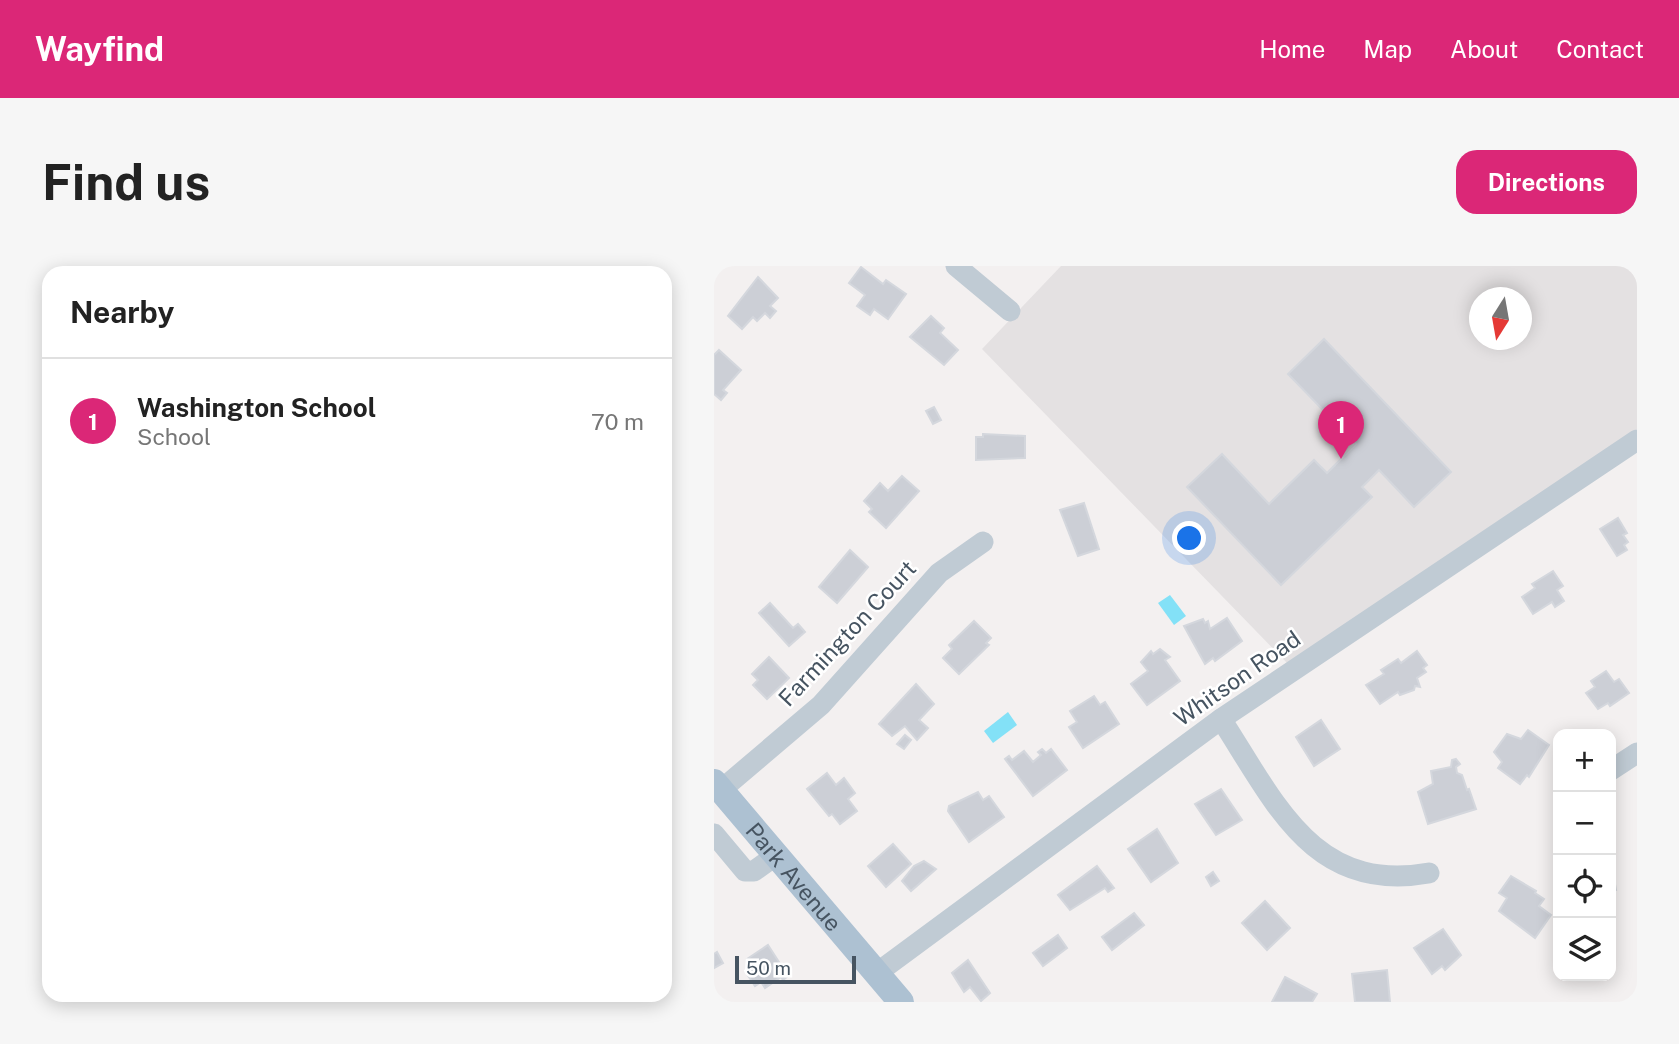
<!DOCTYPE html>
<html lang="en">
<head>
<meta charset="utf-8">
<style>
  body { margin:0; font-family:"Public Sans",sans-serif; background:#f6f6f6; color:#222 }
  .controls { position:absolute; right:21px; bottom:21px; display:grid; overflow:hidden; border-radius:14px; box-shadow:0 4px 18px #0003 }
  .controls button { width:63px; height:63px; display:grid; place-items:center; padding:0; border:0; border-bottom:2px solid #e0e0e0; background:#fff; color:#222; font:35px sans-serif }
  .compass { position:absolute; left:755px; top:21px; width:63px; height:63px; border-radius:50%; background:#fff; box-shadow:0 4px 18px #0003; rotate:191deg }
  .scale { position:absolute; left:21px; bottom:18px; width:121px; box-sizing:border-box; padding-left:7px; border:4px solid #465461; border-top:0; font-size:19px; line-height:24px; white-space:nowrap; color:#465461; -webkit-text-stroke:5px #fff; paint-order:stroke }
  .you { position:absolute; left:476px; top:273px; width:24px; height:24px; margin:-18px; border:5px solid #fff; border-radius:50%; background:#1a73e8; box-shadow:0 0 0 10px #1a73e833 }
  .badge { display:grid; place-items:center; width:46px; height:46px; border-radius:50%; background:#db2777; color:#fff; font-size:23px; font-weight:700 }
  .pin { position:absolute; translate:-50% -58px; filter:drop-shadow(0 2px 4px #0008) }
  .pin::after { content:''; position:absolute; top:37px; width:24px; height:21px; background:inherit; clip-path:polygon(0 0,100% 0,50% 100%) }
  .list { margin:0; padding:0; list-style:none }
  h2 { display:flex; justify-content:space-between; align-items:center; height:91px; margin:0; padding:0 28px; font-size:30px }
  h2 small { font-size:23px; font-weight:400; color:#767676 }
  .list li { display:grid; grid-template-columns:46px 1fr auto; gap:21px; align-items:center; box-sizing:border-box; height:126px; padding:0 28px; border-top:2px solid #e0e0e0 }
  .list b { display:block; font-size:26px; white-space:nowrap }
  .list p { margin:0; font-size:23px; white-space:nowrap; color:#767676 }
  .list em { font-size:23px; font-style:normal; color:#767676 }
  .icon { flex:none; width:38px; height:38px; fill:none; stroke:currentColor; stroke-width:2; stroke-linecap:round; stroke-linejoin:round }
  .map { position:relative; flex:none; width:923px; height:736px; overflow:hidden; border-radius:21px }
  header { display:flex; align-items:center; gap:42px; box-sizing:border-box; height:98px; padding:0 35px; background:#db2777; color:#fff }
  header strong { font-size:33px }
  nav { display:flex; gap:38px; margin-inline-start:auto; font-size:24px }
  .intro { display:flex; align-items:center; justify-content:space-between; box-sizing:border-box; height:168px; padding:0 42px }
  h1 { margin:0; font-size:49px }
  .button { padding:18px 32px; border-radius:21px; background:#db2777; color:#fff; font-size:24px; font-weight:700 }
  main { display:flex; gap:42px; padding:0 42px }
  aside { flex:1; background:#fff; border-radius:21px; box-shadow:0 4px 18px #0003 }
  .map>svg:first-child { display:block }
  .education { fill:#e4e1e2; fill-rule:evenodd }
  .water { fill:#83e1f7 }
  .building { fill:#cccfd6; stroke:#d4d7dd; stroke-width:2 }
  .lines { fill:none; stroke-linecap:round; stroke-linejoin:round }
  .minor { stroke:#c0cbd4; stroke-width:21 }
  .major { stroke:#adc1d2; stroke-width:26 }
  .labels { text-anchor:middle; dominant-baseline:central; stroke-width:5; stroke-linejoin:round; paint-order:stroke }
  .street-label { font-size:23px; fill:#465461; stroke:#fff }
</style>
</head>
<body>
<header>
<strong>Wayfind</strong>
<nav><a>Home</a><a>Map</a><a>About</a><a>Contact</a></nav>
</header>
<div class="intro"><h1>Find us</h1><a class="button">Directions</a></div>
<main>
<aside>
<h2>Nearby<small></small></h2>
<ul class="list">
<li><span class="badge">1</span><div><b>Washington School</b><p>School</p></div><em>70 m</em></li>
</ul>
</aside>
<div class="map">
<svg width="923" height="736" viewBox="0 0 923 736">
  <rect width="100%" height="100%" fill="#f3f0f0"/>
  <path class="education" d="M347,0H916L923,7V163L574,398L268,83ZM766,32H808V74H766Z"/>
  <g class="water">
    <polygon points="456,329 472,350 460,359 444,337"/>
    <polygon points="294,446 303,459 279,477 270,465"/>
  </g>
  <g class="building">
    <polygon points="147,1 169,18 172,14 192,28 174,53 160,43 156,49 143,40 151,29 135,17"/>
    <polygon points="44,11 64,32 56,40 62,45 56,52 51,47 43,55 39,51 28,63 14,50"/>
    <polygon points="217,50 230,62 226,67 244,84 230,99 196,71"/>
    <polygon points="610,73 737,206 700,241 665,204 648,221 658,231 567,319 473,221 508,188 555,238 600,194 613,207 642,178 574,108"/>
    <polygon points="5,84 27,104 9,124 13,127 7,134 0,128 0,89"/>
    <polygon points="220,141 227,154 219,158 212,145"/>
    <polygon points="269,168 311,170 311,192 262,194 262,171 269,171"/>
    <polygon points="188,210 205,225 172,262 155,246 158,243 150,235 166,217 174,225"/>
    <polygon points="370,237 385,283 364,290 346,244"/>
    <polygon points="904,252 913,267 909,269 914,276 910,279 913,284 903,290 886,263"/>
    <polygon points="136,284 154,301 123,337 105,321"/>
    <polygon points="839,305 849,320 843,324 850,335 841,341 838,336 819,348 808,331 821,322 818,318"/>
    <polygon points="56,337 79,362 84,358 91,366 75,380 45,347"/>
    <polygon points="513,352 528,375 501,395 499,392 491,398 470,360 489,353 491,357 494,355 496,363"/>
    <polygon points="260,355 277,372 272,377 275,379 245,408 229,392 238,383 235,379"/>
    <polygon points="446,383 456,391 451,394 466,415 433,439 417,418 434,405 427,396 437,385 439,388"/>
    <polygon points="703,385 713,399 709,402 712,406 703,412 706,421 701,420 700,424 686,429 684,426 666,438 652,419 670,408 667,404 684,393 687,397"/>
    <polygon points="55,391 75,412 53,433 39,419 44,414 38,408"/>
    <polygon points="892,405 900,416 905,413 915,427 896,440 894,437 884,443 872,427 881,421 877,415"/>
    <polygon points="202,418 220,438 205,454 214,462 203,474 191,460 178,470 165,458"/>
    <polygon points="380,430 386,439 391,436 405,458 369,482 355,461 363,456 356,445"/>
    <polygon points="607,454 626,483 600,500 582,471"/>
    <polygon points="814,464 835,479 815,511 813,509 806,518 784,502 788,496 780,486 793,468 807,473"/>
    <polygon points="191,469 197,474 190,483 183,478"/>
    <polygon points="328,483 332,487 337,483 353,504 319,530 291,493 295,490 298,494 310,485 319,496 327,489 324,486"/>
    <polygon points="742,493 746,498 742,501 743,507 748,509 753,524 755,523 762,543 714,558 704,526 719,518 717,505 737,501 738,494"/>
    <polygon points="113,507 122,519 130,512 141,527 134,533 143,545 126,558 118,548 115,550 93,523"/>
    <polygon points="507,523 528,554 502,569 481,538"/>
    <polygon points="264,526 269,534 275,530 290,551 255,576 234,545 235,540"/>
    <polygon points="443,563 464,597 437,616 414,583"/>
    <polygon points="179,578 197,598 172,621 154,600"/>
    <polygon points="210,595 222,603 197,625 188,615 200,600"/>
    <polygon points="897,595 902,624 897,625"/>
    <polygon points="383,600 400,622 394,626 391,622 356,644 344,629"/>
    <polygon points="499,606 505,615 497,620 492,611"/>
    <polygon points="797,610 822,625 821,627 830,633 825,640 837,649 821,672 785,645 793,632 785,627"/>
    <polygon points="551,635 576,662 553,684 528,657"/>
    <polygon points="420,647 430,659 398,684 388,671"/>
    <polygon points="729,663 747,689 731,704 728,700 718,708 700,682"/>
    <polygon points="344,669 353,682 329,700 319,687"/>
    <polygon points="54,679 74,710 69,714 67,711 51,722 47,716 41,720 33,708 39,704 33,693"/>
    <polygon points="3,686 9,697 0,702 0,688"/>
    <polygon points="254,694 276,727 267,735 256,721 250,726 238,707"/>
    <polygon points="673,704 676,736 641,736 638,708"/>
    <polygon points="571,711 603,728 598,736 558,736"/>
  </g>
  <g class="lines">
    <g class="minor">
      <polyline points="242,0 296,45"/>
      <path d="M507,453C561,536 599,628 715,607"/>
      <polyline points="897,504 923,487"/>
      <polyline points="7,524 107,439 225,307 269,276"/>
      <polyline points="0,568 31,605 40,605 61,590"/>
      <polyline points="163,707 507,453 923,174"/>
    </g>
    <path class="major" id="s1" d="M0,516L187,736"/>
  </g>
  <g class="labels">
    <g class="street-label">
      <text transform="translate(133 367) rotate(-47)">Farmington Court</text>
      <text transform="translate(523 412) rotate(-35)">Whitson Road</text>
      <text stroke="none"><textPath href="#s1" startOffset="124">Park Avenue</textPath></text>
    </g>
  </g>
</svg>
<div class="controls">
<button>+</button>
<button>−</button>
<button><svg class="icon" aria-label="locate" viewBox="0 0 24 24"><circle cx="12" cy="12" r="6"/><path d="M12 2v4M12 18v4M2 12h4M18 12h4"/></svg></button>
<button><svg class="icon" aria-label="layers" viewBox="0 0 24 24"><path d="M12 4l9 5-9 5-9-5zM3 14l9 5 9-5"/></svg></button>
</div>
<svg class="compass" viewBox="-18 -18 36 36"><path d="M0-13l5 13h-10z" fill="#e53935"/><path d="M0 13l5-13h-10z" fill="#767676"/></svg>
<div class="scale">50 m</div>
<div class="you"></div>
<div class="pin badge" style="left:627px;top:193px">1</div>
</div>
</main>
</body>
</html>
